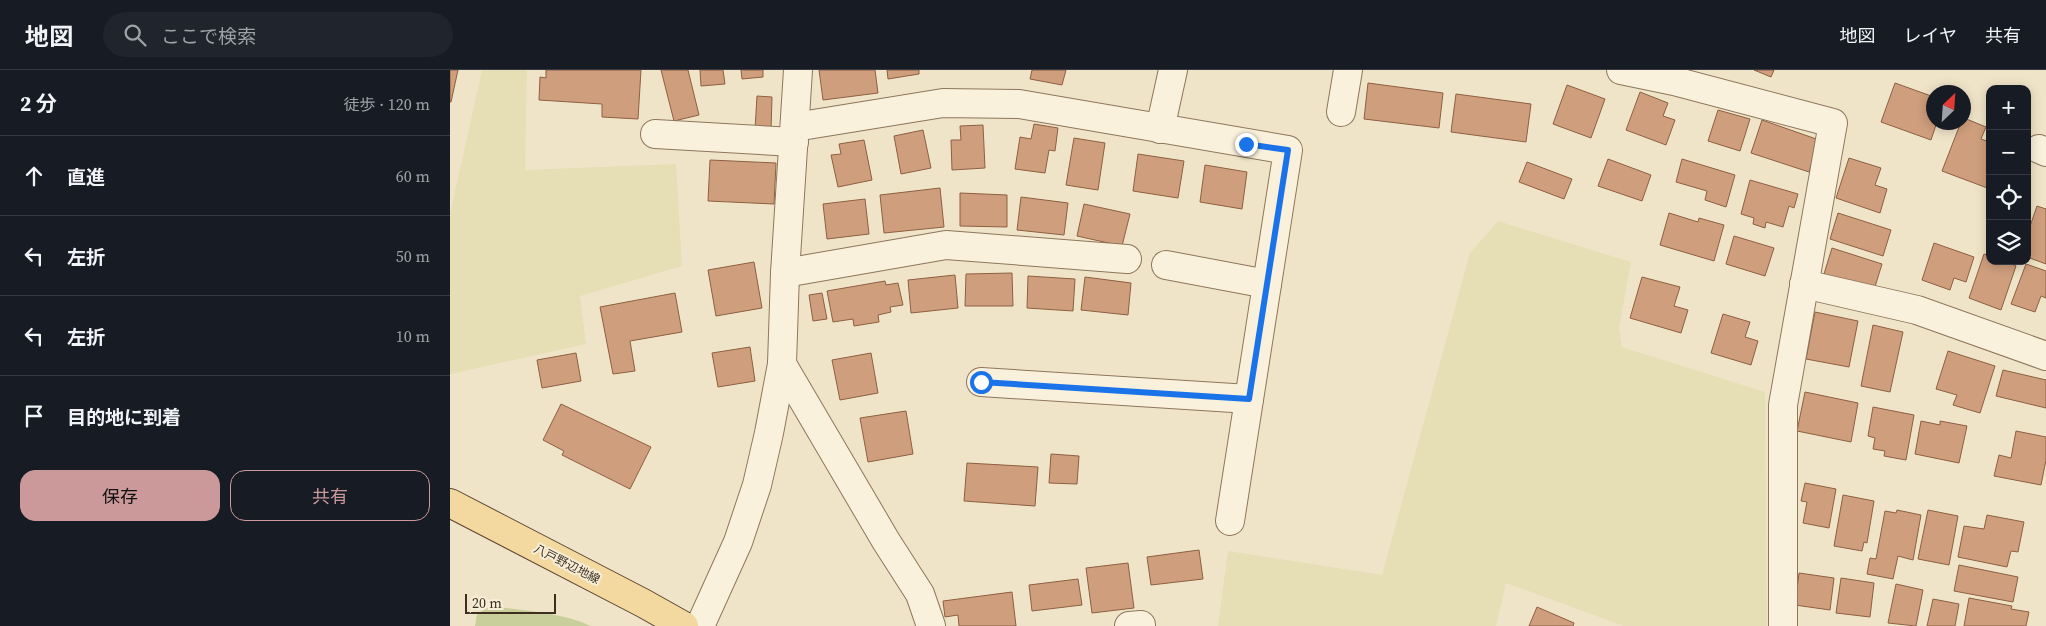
<!DOCTYPE html>
<html lang="ja">
<head>
<meta charset="utf-8">
<style>
  body { margin:0; font-family:"Source Serif 4","Noto Sans JP",serif; background:#20242c; color:#f1f3f6 }
  .controls { position:absolute; right:15px; top:15px; display:grid; overflow:hidden; border-radius:10px; box-shadow:0 2px 12px #0003 }
  .controls button { width:45px; height:45px; display:grid; place-items:center; padding:0; border:0; border-bottom:1px solid #363941; background:#171b24; color:#f1f3f6; font:25px sans-serif }
  .compass { position:absolute; left:1476px; top:15px; width:45px; height:45px; border-radius:50%; background:#171b24; box-shadow:0 2px 12px #0003; rotate:25deg }
  .scale { position:absolute; left:15px; bottom:12px; width:91px; box-sizing:border-box; padding-left:5px; border:2px solid #3d2e20; border-top:0; font-size:14px; line-height:18px; white-space:nowrap; color:#3d2e20; -webkit-text-stroke:4px #f7eed8; paint-order:stroke }
  .stop { position:absolute; width:15px; height:15px; margin:-11px; border:4px solid #1a73e8; border-radius:50%; background:#fff }
  .stop.end { background:#1a73e8; border-color:#fff; box-shadow:0 1px 5px #0008 }
  .list { margin:0; padding:0; list-style:none }
  h2 { display:flex; justify-content:space-between; align-items:center; height:65px; margin:0; padding:0 20px; font-size:21px }
  h2 small { font-size:16px; font-weight:400; color:#9ea1a6 }
  .list li { display:grid; grid-template-columns:32px 1fr auto; gap:15px; align-items:center; box-sizing:border-box; height:80px; padding:0 20px; border-top:1px solid #363941 }
  .list b { display:block; font-size:19px; white-space:nowrap }
  .list em { font-size:16px; font-style:normal; color:#9ea1a6 }
  .actions { display:flex; gap:10px; padding:15px 20px }
  .actions a { flex:1; padding:11px 0; border:1px solid #cc999b; border-radius:15px; text-align:center; font-size:18px; color:#cc999b }
  .actions .main { background:#cc999b; color:#111 }
  .icon { flex:none; width:28px; height:28px; fill:none; stroke:currentColor; stroke-width:2; stroke-linecap:round; stroke-linejoin:round }
  .map { position:relative; flex:none; width:1596px; height:556px; overflow:hidden }
  header { display:flex; align-items:center; gap:30px; box-sizing:border-box; height:70px; padding:0 25px; background:#171b24; border-bottom:1px solid #363941 }
  header strong { font-size:24px }
  nav { display:flex; gap:28px; margin-inline-start:auto; font-size:18px }
  .search { width:350px; height:45px; background:#20242c; display:flex; align-items:center; gap:12px; box-sizing:border-box; padding:0 18px; border-radius:28px; color:#9ea1a6; font-size:19px }
  main { display:flex }
  aside { flex:1; background:#171b24 }
  .map>svg:first-child { display:block }
  .farmland { fill:#e6deb5 }
  .green { fill:#c9cf9b }
  .building { fill:#cf9f7d; stroke:#8d5f41 }
  .lines { fill:none; stroke-linecap:round; stroke-linejoin:round }
  .minor-casing { stroke:#8d765c; stroke-width:30 }
  .major-casing { stroke:#5b4430; stroke-width:30 }
  .minor { stroke:#faf1dc; stroke-width:28 }
  .major { stroke:#f3d9a0; stroke-width:28 }
  .route { stroke:#1a73e8; stroke-width:6 }
  .labels { text-anchor:middle; dominant-baseline:central; stroke-width:4; stroke-linejoin:round; paint-order:stroke }
  .street-label { font-size:12px; fill:#3d2e20; stroke:#f7eed8 }
</style>
</head>
<body>
<header>
<strong>地図</strong>
<div class="search"><svg class="icon" aria-label="search" viewBox="0 0 24 24"><circle cx="10" cy="10" r="6"/><path d="M15 15l6 6"/></svg>ここで検索</div>
<nav><a>地図</a><a>レイヤ</a><a>共有</a></nav>
</header>
<main>
<aside>
<h2>2 分<small>徒歩 · 120 m</small></h2>
<ul class="list">
<li><svg class="icon" aria-label="ahead" viewBox="0 0 24 24"><path d="M12 20V5M6 11l6-6 6 6"/></svg><div><b>直進</b></div><em>60 m</em></li>
<li><svg class="icon" aria-label="left" viewBox="0 0 24 24"><path d="M17 20v-9H6M10 6l-5 5 5 5"/></svg><div><b>左折</b></div><em>50 m</em></li>
<li><svg class="icon" aria-label="left" viewBox="0 0 24 24"><path d="M17 20v-9H6M10 6l-5 5 5 5"/></svg><div><b>左折</b></div><em>10 m</em></li>
<li><svg class="icon" aria-label="arrive" viewBox="0 0 24 24"><path d="M6 21V4h12l-3 4 3 4H6"/></svg><div><b>目的地に到着</b></div></li>
</ul>
<div class="actions"><a class="main">保存</a><a>共有</a></div>
</aside>
<div class="map">
<svg width="1596" height="556" viewBox="0 0 1596 556">
  <rect width="100%" height="100%" fill="#f0e4c8"/>
  <g class="farmland">
    <polygon points="32,0 77,0 75,100 226,94 232,196 130,226 136,274 0,304 0,144"/>
    <polygon points="1048,151 1181,192 1169,258 1172,277 1315,322 1317,556 1174,556 1056,513 1046,556 768,556 778,481 932,505 1020,183"/>
  </g>
  <path class="green" d="M41,536C73,541 111,542 141,556H25L27,544Z"/>
  <g class="building">
    <polygon points="0,0 8,0 1,32 0,32"/>
    <polygon points="96,0 191,0 188,49 152,47 152,34 89,30 90,7 96,8"/>
    <polygon points="211,0 238,0 249,45 224,51"/>
    <polygon points="250,0 273,0 275,14 251,16"/>
    <polygon points="291,0 313,0 313,7 292,9"/>
    <polygon points="369,0 425,0 428,23 373,30"/>
    <polygon points="437,0 469,0 469,4 438,9"/>
    <polygon points="582,0 616,0 612,15 580,9"/>
    <polygon points="1304,0 1324,0 1321,7"/>
    <polygon points="918,13 993,23 989,58 914,49"/>
    <polygon points="1445,13 1484,27 1484,52 1487,52 1481,70 1431,52"/>
    <polygon points="1117,15 1155,29 1141,68 1103,54"/>
    <polygon points="1190,22 1218,33 1213,46 1225,50 1216,75 1176,60"/>
    <polygon points="1006,24 1081,34 1076,72 1001,62"/>
    <polygon points="307,26 322,27 321,60 305,59"/>
    <polygon points="1268,40 1300,49 1290,81 1258,71"/>
    <polygon points="1514,48 1536,57 1531,69 1540,72 1540,119 1492,101 1511,52 1514,52"/>
    <polygon points="1312,50 1369,70 1359,102 1301,83"/>
    <polygon points="584,54 608,58 605,81 599,80 595,103 565,99 570,67 581,69"/>
    <polygon points="533,55 535,98 502,100 501,70 511,70 510,56"/>
    <polygon points="473,60 481,98 451,104 444,66"/>
    <polygon points="624,68 655,73 648,120 616,115"/>
    <polygon points="414,70 422,110 388,117 381,85 391,84 389,74"/>
    <polygon points="688,84 734,91 728,128 683,121"/>
    <polygon points="1399,88 1431,98 1425,115 1437,119 1430,143 1386,128"/>
    <polygon points="1158,89 1201,105 1192,131 1148,116"/>
    <polygon points="1232,89 1285,105 1276,137 1255,130 1257,121 1226,112"/>
    <polygon points="260,90 326,93 324,134 258,131"/>
    <polygon points="1077,92 1122,109 1114,129 1069,112"/>
    <polygon points="755,95 797,102 792,139 750,132"/>
    <polygon points="1300,110 1348,124 1344,138 1339,136 1333,157 1316,152 1315,158 1303,154 1304,148 1291,144"/>
    <polygon points="490,118 494,157 434,163 430,125"/>
    <polygon points="510,123 557,125 557,157 510,156"/>
    <polygon points="571,127 618,133 614,165 567,160"/>
    <polygon points="415,129 419,164 377,169 373,134"/>
    <polygon points="634,134 680,144 672,176 627,166"/>
    <polygon points="1587,136 1596,139 1596,194 1577,187 1577,165"/>
    <polygon points="1219,143 1248,152 1249,148 1274,155 1264,191 1210,175"/>
    <polygon points="1388,143 1441,160 1433,186 1380,169"/>
    <polygon points="1284,166 1324,178 1315,206 1276,194"/>
    <polygon points="1484,173 1524,187 1516,212 1504,208 1500,220 1472,210"/>
    <polygon points="1382,178 1432,194 1424,220 1374,204"/>
    <polygon points="1534,184 1540,186 1540,191 1554,191 1566,196 1551,240 1519,228"/>
    <polygon points="304,192 312,238 266,246 258,200"/>
    <polygon points="1576,194 1596,201 1596,228 1591,226 1585,242 1561,234"/>
    <polygon points="562,203 563,236 515,236 516,204"/>
    <polygon points="505,205 508,238 461,243 458,210"/>
    <polygon points="578,206 625,209 623,241 577,238"/>
    <polygon points="635,207 681,213 678,245 631,240"/>
    <polygon points="1192,207 1230,217 1224,236 1238,240 1231,263 1180,248"/>
    <polygon points="435,211 436,215 448,213 453,235 440,237 441,242 428,245 429,252 404,256 403,249 383,252 377,221"/>
    <polygon points="225,223 232,262 180,271 185,301 163,304 150,237"/>
    <polygon points="372,223 377,249 363,251 359,225"/>
    <polygon points="1365,242 1408,251 1399,297 1356,289"/>
    <polygon points="1273,244 1300,252 1295,267 1308,271 1301,295 1261,283"/>
    <polygon points="1423,255 1453,262 1440,322 1411,316"/>
    <polygon points="300,277 305,311 268,317 262,283"/>
    <polygon points="1498,281 1545,296 1530,343 1503,335 1507,325 1486,319"/>
    <polygon points="126,283 131,311 92,318 87,290"/>
    <polygon points="421,283 428,323 390,330 382,290"/>
    <polygon points="1553,300 1596,310 1596,338 1546,326"/>
    <polygon points="1355,322 1408,333 1401,372 1347,361"/>
    <polygon points="111,334 201,377 180,419 112,385 114,381 93,370"/>
    <polygon points="1423,337 1464,345 1456,390 1434,386 1435,381 1423,379 1425,368 1418,366"/>
    <polygon points="456,341 463,384 418,392 410,348"/>
    <polygon points="1471,351 1490,355 1490,351 1517,356 1509,393 1465,384"/>
    <polygon points="1566,361 1596,367 1596,390 1591,415 1544,406 1549,385 1561,388"/>
    <polygon points="601,384 629,386 627,414 599,413"/>
    <polygon points="517,393 588,397 585,436 514,431"/>
    <polygon points="1355,413 1386,419 1379,458 1353,453 1357,432 1351,431"/>
    <polygon points="1393,425 1424,431 1417,473 1414,472 1412,481 1384,476"/>
    <polygon points="1447,440 1471,445 1463,490 1448,486 1443,509 1417,504 1420,488 1426,489 1435,441 1446,443"/>
    <polygon points="1478,440 1508,446 1499,495 1468,489"/>
    <polygon points="1537,445 1574,452 1568,482 1561,481 1557,497 1508,487 1514,456 1534,459"/>
    <polygon points="749,480 753,509 701,515 697,487"/>
    <polygon points="678,493 684,538 642,543 636,498"/>
    <polygon points="1509,495 1568,507 1563,532 1504,521"/>
    <polygon points="1349,503 1384,508 1380,540 1345,535"/>
    <polygon points="1391,508 1424,513 1420,547 1386,543"/>
    <polygon points="628,509 632,535 582,541 579,515"/>
    <polygon points="1446,514 1473,520 1466,556 1438,553"/>
    <polygon points="562,522 566,556 509,556 508,545 495,547 493,531"/>
    <polygon points="1519,528 1562,536 1561,539 1579,542 1576,556 1514,556"/>
    <polygon points="1483,529 1509,534 1505,556 1477,556"/>
    <polygon points="1087,537 1124,553 1123,556 1079,556"/>
  </g>
  <g class="lines">
    <defs>
      <g id="minor">
        <polyline points="1171,0 1224,11 1383,53 1333,335 1333,556"/>
        <polyline points="891,42 898,0"/>
        <polyline points="345,57 493,33 569,34 838,80 780,451"/>
        <polyline points="710,59 723,0"/>
        <polyline points="205,64 344,72"/>
        <polyline points="1589,79 1596,82"/>
        <polyline points="716,195 817,214"/>
        <polyline points="335,203 496,175 677,189"/>
        <polyline points="1354,214 1467,240 1596,286"/>
        <polyline points="332,294 436,471 470,524 481,556"/>
        <polyline points="531,312 799,329"/>
        <polyline points="250,556 288,472 307,415 319,363 332,294 335,203 348,0"/>
        <polyline points="679,556 691,555"/>
      </g>
      <polyline id="major" points="0,433 193,533 234,556"/>
    </defs>
    <use href="#minor" class="minor-casing"/>
    <use href="#major" class="major-casing"/>
    <use href="#minor" class="minor"/>
    <use href="#major" class="major"/>
  </g>
  <g class="lines">
    <polyline class="route" points="531,312 799,329 838,80 796,74"/>
  </g>
  <g class="labels">
    <g class="street-label">
      <text transform="translate(117 494) rotate(27)">八戸野辺地線</text>
    </g>
  </g>
</svg>
<div class="controls">
<button>+</button>
<button>−</button>
<button><svg class="icon" aria-label="locate" viewBox="0 0 24 24"><circle cx="12" cy="12" r="6"/><path d="M12 2v4M12 18v4M2 12h4M18 12h4"/></svg></button>
<button><svg class="icon" aria-label="layers" viewBox="0 0 24 24"><path d="M12 4l9 5-9 5-9-5zM3 14l9 5 9-5"/></svg></button>
</div>
<svg class="compass" viewBox="-18 -18 36 36"><path d="M0-13l5 13h-10z" fill="#e53935"/><path d="M0 13l5-13h-10z" fill="#9ea1a6"/></svg>
<div class="scale">20 m</div>
<div class="stop" style="left:531px;top:312px"></div>
<div class="stop end" style="left:796px;top:74px"></div>
</div>
</main>
</body>
</html>
